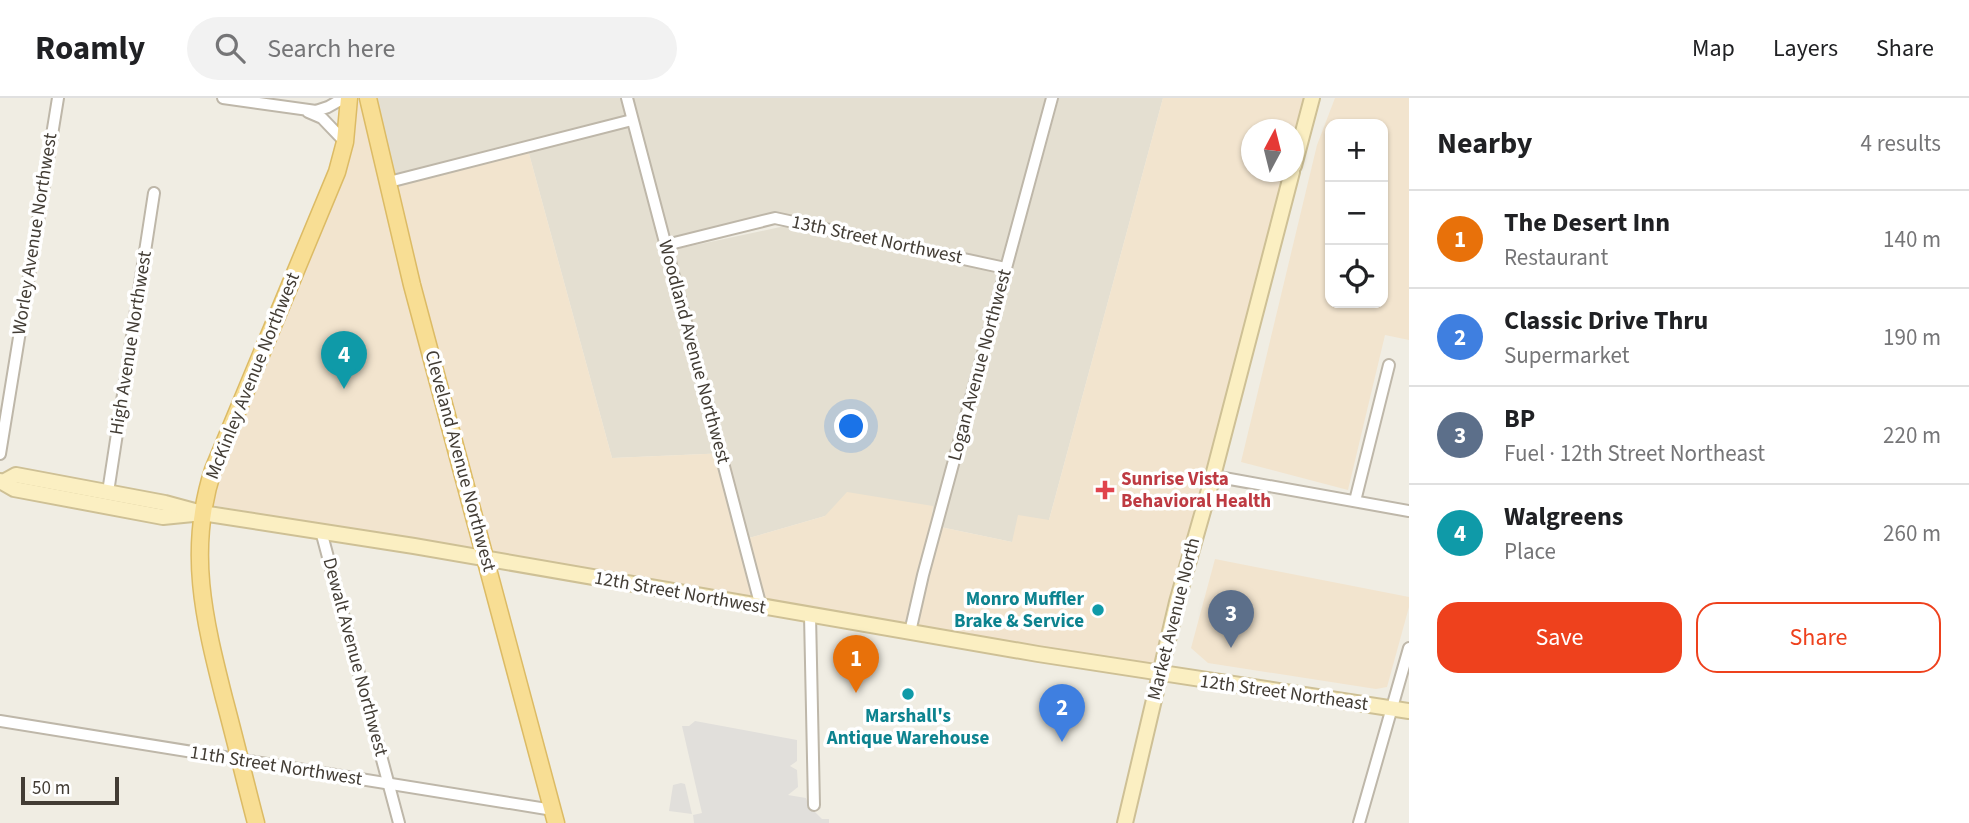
<!DOCTYPE html>
<html lang="en">
<head>
<meta charset="utf-8">
<style>
  body { margin:0; font-family:"Source Sans 3",sans-serif; background:#f2f2f2; color:#202124 }
  .controls { position:absolute; right:21px; top:21px; display:grid; overflow:hidden; border-radius:14px; box-shadow:0 2px 5px #0004 }
  .controls button { width:63px; height:63px; display:grid; place-items:center; padding:0; border:0; border-bottom:2px solid #e0e0e0; background:#fff; color:#202124; font:35px sans-serif }
  .compass { position:absolute; left:1241px; top:21px; width:63px; height:63px; border-radius:50%; background:#fff; box-shadow:0 2px 5px #0004; rotate:7deg }
  .scale { position:absolute; left:21px; bottom:18px; width:98px; box-sizing:border-box; padding-left:7px; border:4px solid #423c34; border-top:0; font-size:19px; line-height:24px; white-space:nowrap; color:#423c34; -webkit-text-stroke:5px #fff; paint-order:stroke }
  .you { position:absolute; left:852px; top:329px; width:24px; height:24px; margin:-18px; border:5px solid #fff; border-radius:50%; background:#1a73e8; box-shadow:0 0 0 10px #1a73e833 }
  .badge { display:grid; place-items:center; width:46px; height:46px; border-radius:50%; background:#ee411d; color:#fff; font-size:23px; font-weight:700 }
  .pin { position:absolute; translate:-50% -58px; filter:drop-shadow(0 2px 4px #0008) }
  .pin::after { content:''; position:absolute; top:37px; width:24px; height:21px; background:inherit; clip-path:polygon(0 0,100% 0,50% 100%) }
  .list { margin:0; padding:0; list-style:none }
  h2 { display:flex; justify-content:space-between; align-items:center; height:91px; margin:0; padding:0 28px; font-size:30px }
  h2 small { font-size:23px; font-weight:400; color:#757577 }
  .list li { display:grid; grid-template-columns:46px 1fr auto; gap:21px; align-items:center; box-sizing:border-box; height:98px; padding:0 28px; border-top:2px solid #e0e0e0 }
  .list b { display:block; font-size:26px; white-space:nowrap }
  .list p { margin:0; font-size:23px; white-space:nowrap; color:#757577 }
  .list em { font-size:23px; font-style:normal; color:#757577 }
  .actions { display:flex; gap:14px; padding:21px 28px }
  .actions a { flex:1; padding:16px 0; border:2px solid #ee411d; border-radius:21px; text-align:center; font-size:24px; color:#ee411d }
  .actions .main { background:#ee411d; color:#fff }
  .icon { flex:none; width:38px; height:38px; fill:none; stroke:currentColor; stroke-width:2; stroke-linecap:round; stroke-linejoin:round }
  .map { position:relative; flex:none; width:1409px; height:725px; overflow:hidden }
  header { display:flex; align-items:center; gap:42px; box-sizing:border-box; height:98px; padding:0 35px; background:#fff; border-bottom:2px solid #e0e0e0 }
  header strong { font-size:33px }
  nav { display:flex; gap:38px; margin-inline-start:auto; font-size:24px }
  .search { width:490px; height:63px; background:#f2f2f2; display:flex; align-items:center; gap:18px; box-sizing:border-box; padding:0 24px; border-radius:38px; color:#757577; font-size:26px }
  main { display:flex }
  aside { flex:1; background:#fff }
  .map>svg:first-child { display:block }
  .residential { fill:#e4dfd1 }
  .commercial { fill:#f2e4ce; fill-rule:evenodd }
  .parking { fill:#e1dfdb }
  .lines { fill:none; stroke-linecap:round; stroke-linejoin:round }
  .street-casing { stroke:#beb7a9; stroke-width:14 }
  .secondary-casing { stroke:#cec095; stroke-width:18 }
  .primary-casing { stroke:#dcbb65; stroke-width:19 }
  .street { stroke:#fff; stroke-width:10 }
  .secondary { stroke:#fbefc2; stroke-width:14 }
  .primary { stroke:#f8de94; stroke-width:16 }
  .health-dot { fill:#e0444e; stroke:#fff; stroke-width:2.5 }
  .culture-dot { fill:#0f9aa8; stroke:#fff; stroke-width:2.5 }
  .labels { text-anchor:middle; dominant-baseline:central; stroke-width:7; stroke-linejoin:round; paint-order:stroke }
  .street-label { font-size:19px; fill:#423c34; stroke:#fff }
  .health-label { font-size:19px; font-weight:bold; fill:#be3a42; stroke:#fff; text-anchor:start }
  .culture-label { font-size:19px; font-weight:bold; fill:#0d838f; stroke:#fff; text-anchor:end }
</style>
</head>
<body>
<header>
<strong>Roamly</strong>
<div class="search"><svg class="icon" aria-label="search" viewBox="0 0 24 24"><circle cx="10" cy="10" r="6"/><path d="M15 15l6 6"/></svg>Search here</div>
<nav><a>Map</a><a>Layers</a><a>Share</a></nav>
</header>
<main>
<div class="map">
<svg width="1409" height="725" viewBox="0 0 1409 725">
  <rect width="100%" height="100%" fill="#f0ede3"/>
  <g class="residential">
    <polygon points="368,0 1052,0 1005,170 775,120 666,147 632,22 389,84"/>
    <polygon points="1059,0 1163,0 1049,422 1012,444 931,427 933,408 825,418 749,440 727,355 612,360 528,52 628,29 663,154 785,128 1011,176"/>
  </g>
  <g class="commercial">
    <polygon points="1163,0 1306,0 1294,39 1294,32 1252,32 1252,74 1285,74 1154,570 211,407 244,312 346,73 358,3 364,12 382,89 528,52 612,360 728,355 749,440 825,418 847,394 933,408 931,427 1012,444 1018,417 1049,422"/>
    <path d="M1335,0H1409V242L1385,237L1348,392L1241,364L1317,47ZM1330,26H1383V205H1330Z"/>
    <polygon points="1215,461 1409,499 1409,509 1387,589 1376,591 1208,565 1191,550"/>
  </g>
  <g class="parking">
    <polygon points="695,623 797,642 797,663 790,668 797,672 798,689 788,697 806,700 809,708 822,721 829,721 829,725 694,725 693,717 702,715 682,628 689,628"/>
    <polygon points="681,685 685,686 692,716 669,713 673,687"/>
  </g>
  <g class="lines">
    <defs>
      <g id="street">
        <polyline points="223,0 316,13 328,9 344,0"/>
        <polyline points="627,0 761,509"/>
        <polyline points="308,14 322,20 345,44"/>
        <polyline points="389,84 632,22"/>
        <polyline points="666,147 775,120 1005,170"/>
        <polyline points="0,356 58,0"/>
        <polyline points="1213,378 1409,413"/>
        <polyline points="108,394 154,95"/>
        <polyline points="1355,403 1389,267"/>
        <polyline points="321,433 399,725"/>
        <polyline points="810,517 814,707"/>
        <polyline points="910,534 923,477 1052,0"/>
        <polyline points="0,623 553,712"/>
        <polyline points="1359,725 1409,550"/>
      </g>
      <g id="secondary">
        <polyline points="1294,68 1312,0"/>
        <polyline points="0,383 14,391 163,419 193,416"/>
        <polyline points="3,384 16,377 165,405 202,415 414,448 1038,556 1409,613"/>
        <polyline points="1125,725 1177,504 1213,378 1292,74"/>
      </g>
      <g id="primary">
        <polyline points="368,0 412,187 556,725"/>
        <path d="M256,725C245,683 235,641 224,600C204,521 187,452 213,372L337,74L345,44L349,0"/>
      </g>
    </defs>
    <use href="#street" class="street-casing"/>
    <use href="#secondary" class="secondary-casing"/>
    <use href="#primary" class="primary-casing"/>
    <use href="#street" class="street"/>
    <use href="#secondary" class="secondary"/>
    <use href="#primary" class="primary"/>
  </g>
  <path class="health-dot" d="M1101.5 381.5h7v7h7v7h-7v7h-7v-7h-7v-7h7z"/>
  <g class="culture-dot">
    <circle cx="1098" cy="512" r="7"/>
    <circle cx="908" cy="596" r="7"/>
  </g>
  <g class="labels">
    <g class="street-label">
      <text transform="translate(35 136) rotate(-81)">Worley Avenue Northwest</text>
      <text transform="translate(877 142) rotate(12)">13th Street Northwest</text>
      <text transform="translate(131 245) rotate(-81)">High Avenue Northwest</text>
      <text transform="translate(694 254) rotate(75)">Woodland Avenue Northwest</text>
      <text transform="translate(980 267) rotate(-75)">Logan Avenue Northwest</text>
      <text transform="translate(253 278) rotate(-68)">McKinley Avenue Northwest</text>
      <text transform="translate(460 363) rotate(75)">Cleveland Avenue Northwest</text>
      <text transform="translate(680 495) rotate(10)">12th Street Northwest</text>
      <text transform="translate(1174 521) rotate(-76)">Market Avenue North</text>
      <text transform="translate(355 559) rotate(75)">Dewalt Avenue Northwest</text>
      <text transform="translate(1284 595) rotate(8)">12th Street Northeast</text>
      <text transform="translate(276 668) rotate(9)">11th Street Northwest</text>
    </g>
    <g class="health-label">
      <text x="1121" y="381">Sunrise Vista<tspan x="1121" dy="22">Behavioral Health</tspan></text>
    </g>
    <g class="culture-label">
      <text x="1084" y="501">Monro Muffler<tspan x="1084" dy="22">Brake &amp; Service</tspan></text>
      <text x="908" y="618" text-anchor="middle">Marshall's<tspan x="908" dy="22">Antique Warehouse</tspan></text>
    </g>
  </g>
</svg>
<div class="controls">
<button>+</button>
<button>−</button>
<button><svg class="icon" aria-label="locate" viewBox="0 0 24 24"><circle cx="12" cy="12" r="6"/><path d="M12 2v4M12 18v4M2 12h4M18 12h4"/></svg></button>
</div>
<svg class="compass" viewBox="-18 -18 36 36"><path d="M0-13l5 13h-10z" fill="#e53935"/><path d="M0 13l5-13h-10z" fill="#757577"/></svg>
<div class="scale">50 m</div>
<div class="you"></div>
<div class="pin badge" style="left:856px;top:595px;background:#e8710a">1</div>
<div class="pin badge" style="left:1062px;top:644px;background:#3f7fe0">2</div>
<div class="pin badge" style="left:1231px;top:550px;background:#5c6f8a">3</div>
<div class="pin badge" style="left:344px;top:291px;background:#0f9aa8">4</div>
</div>
<aside>
<h2>Nearby<small>4 results</small></h2>
<ul class="list">
<li><span class="badge" style="background:#e8710a">1</span><div><b>The Desert Inn</b><p>Restaurant</p></div><em>140 m</em></li>
<li><span class="badge" style="background:#3f7fe0">2</span><div><b>Classic Drive Thru</b><p>Supermarket</p></div><em>190 m</em></li>
<li><span class="badge" style="background:#5c6f8a">3</span><div><b>BP</b><p>Fuel · 12th Street Northeast</p></div><em>220 m</em></li>
<li><span class="badge" style="background:#0f9aa8">4</span><div><b>Walgreens</b><p>Place</p></div><em>260 m</em></li>
</ul>
<div class="actions"><a class="main">Save</a><a>Share</a></div>
</aside>
</main>
</body>
</html>
